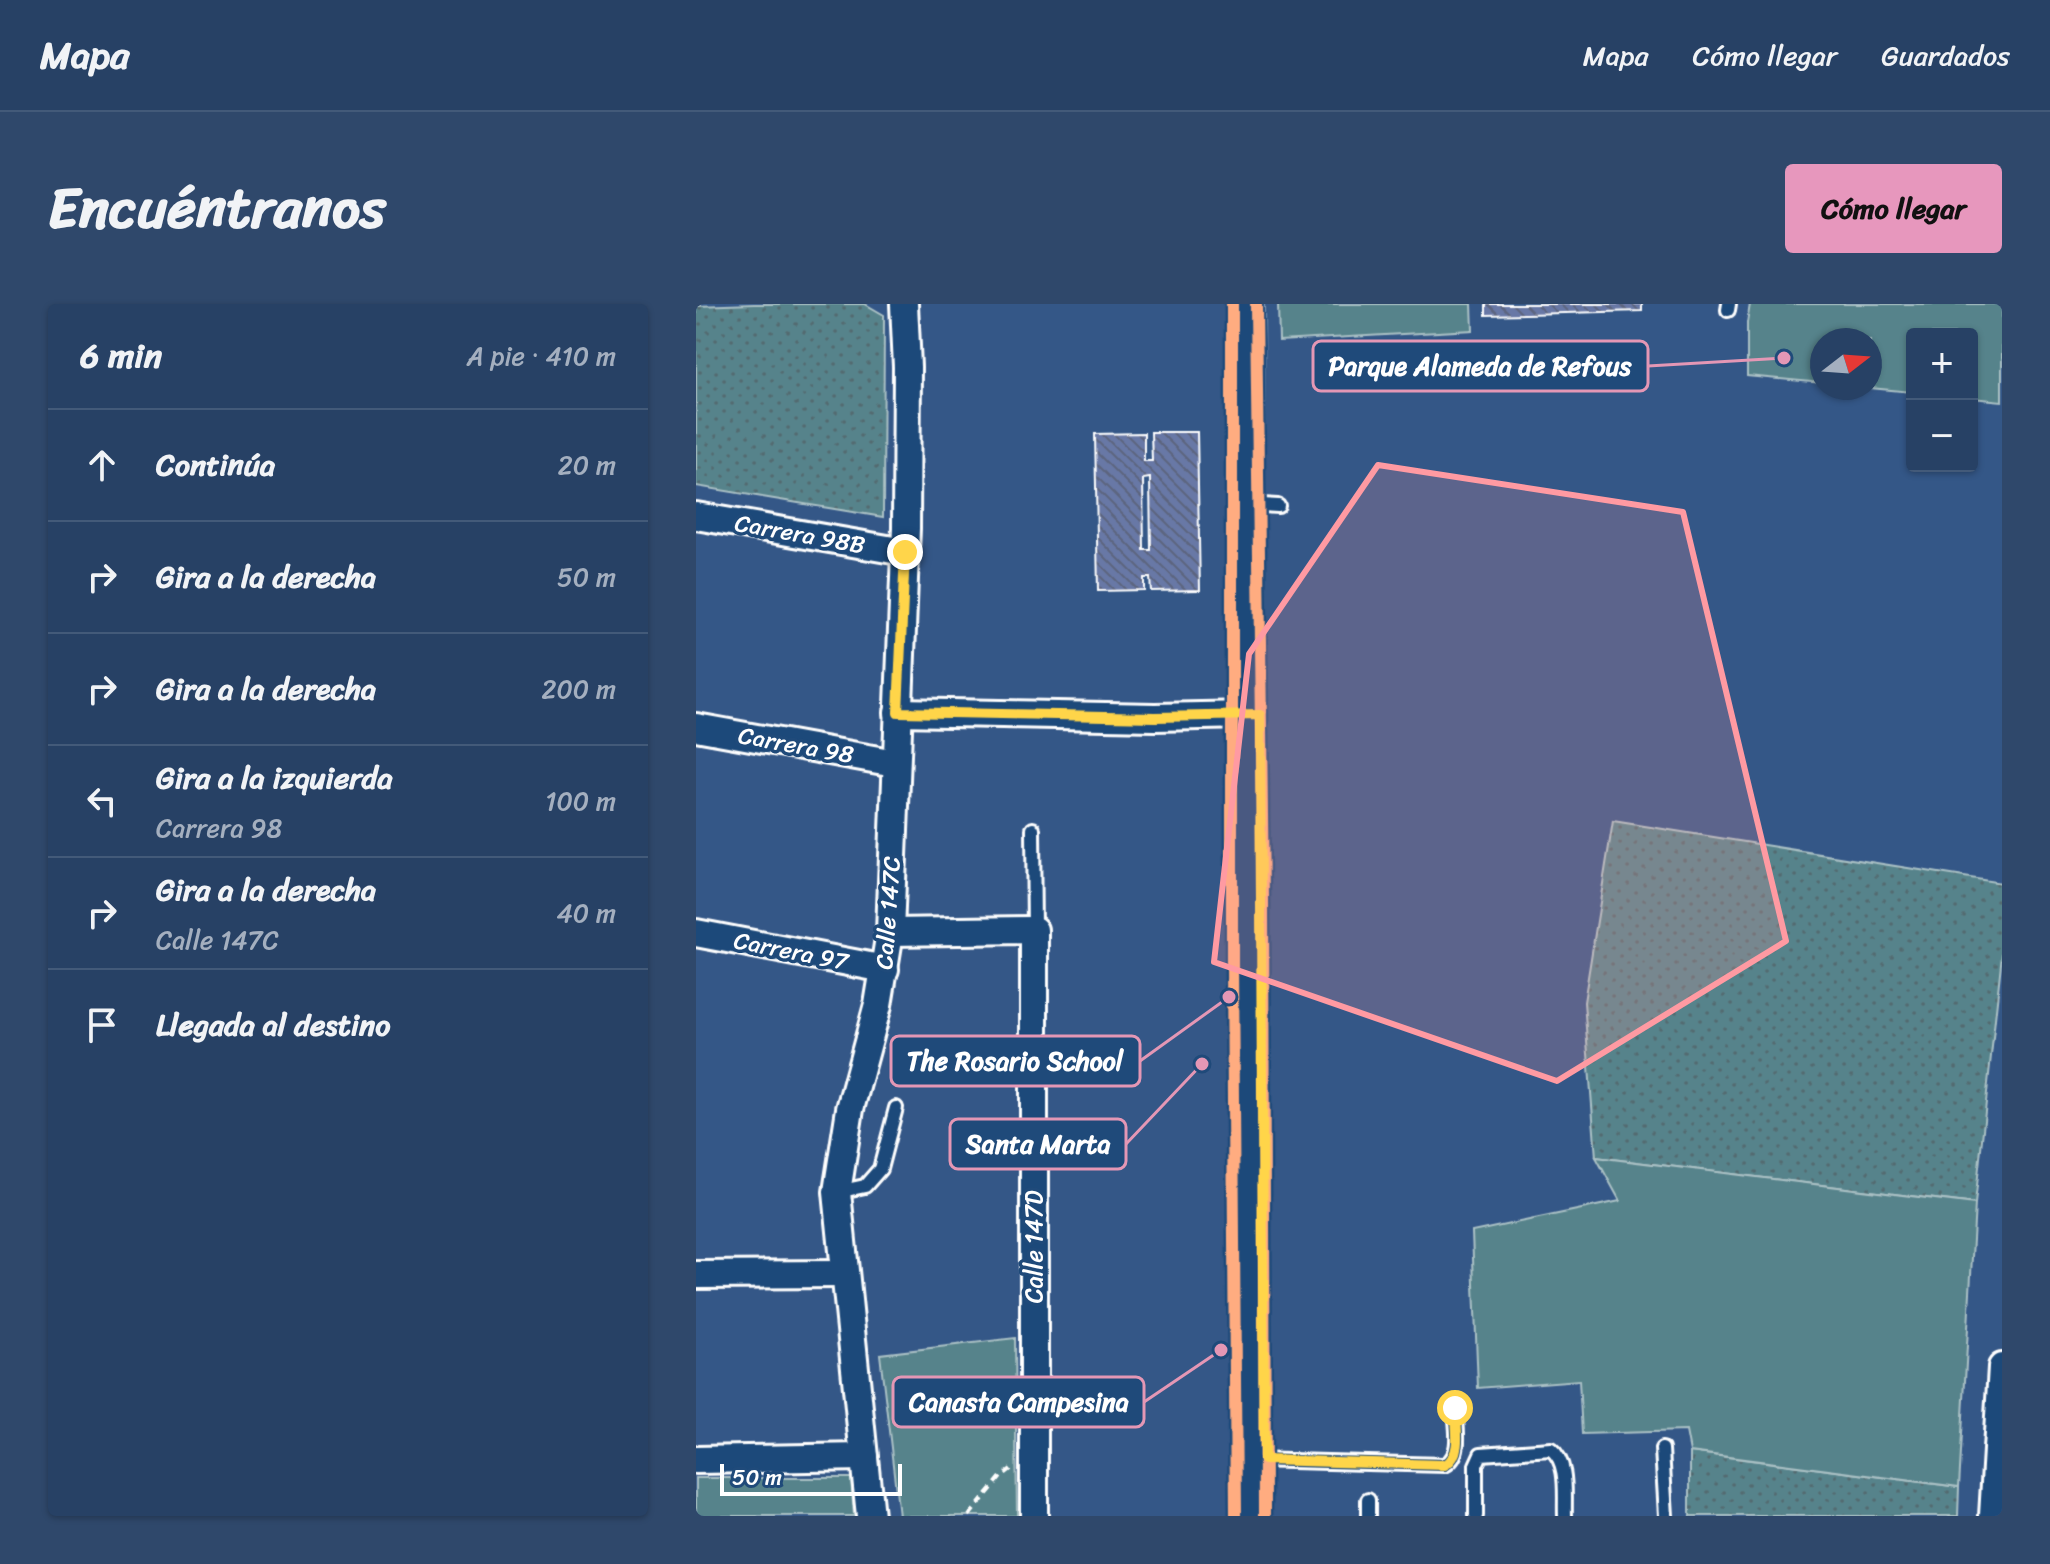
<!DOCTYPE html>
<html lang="es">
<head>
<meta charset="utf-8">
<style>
  body { margin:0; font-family:Sriracha,sans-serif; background:#2f486b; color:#f1f3f6 }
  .controls { position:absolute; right:24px; top:24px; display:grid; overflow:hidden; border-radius:8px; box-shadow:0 2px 6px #0004 }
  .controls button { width:72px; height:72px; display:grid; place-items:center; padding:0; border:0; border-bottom:2px solid #435a79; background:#274165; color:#f1f3f6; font:40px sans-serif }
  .compass { position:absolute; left:1114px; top:24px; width:72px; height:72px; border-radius:50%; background:#274165; box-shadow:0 2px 6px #0004; rotate:73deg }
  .scale { position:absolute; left:24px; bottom:20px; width:182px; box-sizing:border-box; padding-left:8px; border:4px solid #fff; border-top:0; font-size:22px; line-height:28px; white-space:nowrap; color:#fff; -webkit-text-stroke:6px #1f4a7a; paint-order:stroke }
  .stop { position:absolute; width:24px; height:24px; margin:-18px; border:6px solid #ffd54a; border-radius:50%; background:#fff }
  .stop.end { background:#ffd54a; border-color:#fff; box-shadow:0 2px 8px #0008 }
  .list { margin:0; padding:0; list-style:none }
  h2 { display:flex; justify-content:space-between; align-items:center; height:104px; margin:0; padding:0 32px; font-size:34px }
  h2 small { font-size:26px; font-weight:400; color:#a4afbf }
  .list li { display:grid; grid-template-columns:52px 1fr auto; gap:24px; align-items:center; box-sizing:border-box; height:112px; padding:0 32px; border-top:2px solid #435a79 }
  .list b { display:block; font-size:30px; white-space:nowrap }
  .list p { margin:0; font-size:26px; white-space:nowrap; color:#a4afbf }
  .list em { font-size:26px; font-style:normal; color:#a4afbf }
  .icon { flex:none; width:44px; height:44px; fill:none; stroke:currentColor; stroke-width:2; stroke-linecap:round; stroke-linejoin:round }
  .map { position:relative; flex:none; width:1306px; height:1212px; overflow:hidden; border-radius:8px }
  header { display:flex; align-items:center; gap:48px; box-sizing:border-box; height:112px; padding:0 40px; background:#274165; border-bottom:2px solid #435a79 }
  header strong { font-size:38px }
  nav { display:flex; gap:44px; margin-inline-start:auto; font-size:28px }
  .intro { display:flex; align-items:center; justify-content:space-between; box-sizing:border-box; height:192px; padding:0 48px }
  h1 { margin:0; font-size:56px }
  .button { padding:20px 36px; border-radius:8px; background:#e797bd; color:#111; font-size:28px; font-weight:700 }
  main { display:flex; gap:48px; padding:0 48px }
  aside { flex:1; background:#274165; border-radius:8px; box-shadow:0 2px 6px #0004 }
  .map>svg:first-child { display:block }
  .grass { fill:url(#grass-dots); stroke:#abc1c5; stroke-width:2 }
  .park { fill:#57838b; stroke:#abc1c5; stroke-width:2 }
  .building { fill:url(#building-back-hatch); stroke:#fff; stroke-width:2; fill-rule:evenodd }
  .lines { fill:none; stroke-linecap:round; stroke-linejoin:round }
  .service-casing { stroke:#fff; stroke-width:18 }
  .minor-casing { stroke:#fff; stroke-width:32 }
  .tertiary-casing { stroke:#fff; stroke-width:38 }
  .path { stroke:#fff; stroke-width:4; stroke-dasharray:8 6; stroke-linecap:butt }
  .service { stroke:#1f4a7a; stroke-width:12 }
  .minor { stroke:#1f4a7a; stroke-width:26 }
  .tertiary { stroke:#1f4a7a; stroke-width:32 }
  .cycleway-casing { stroke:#1f4a7a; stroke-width:17 }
  .cycleway { stroke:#ffac80; stroke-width:12 }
  .route { stroke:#ffd54a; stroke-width:10 }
  .marked { fill:#ff9aa2; fill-opacity:0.2; stroke:#ff9aa2; stroke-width:6; stroke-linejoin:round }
  .labels { text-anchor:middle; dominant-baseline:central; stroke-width:7; stroke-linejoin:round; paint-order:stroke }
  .street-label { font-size:24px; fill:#fff; stroke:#1f4a7a }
  .leader { fill:none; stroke:#e497b5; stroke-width:3 }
  .callout-dot { fill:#e497b5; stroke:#1f4a7a; stroke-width:3 }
  .callout { fill:#1f4a7a; stroke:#e497b5; stroke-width:3 }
  .callout-label { font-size:26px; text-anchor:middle; font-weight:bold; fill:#fff }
</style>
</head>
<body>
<header>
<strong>Mapa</strong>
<nav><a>Mapa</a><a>Cómo llegar</a><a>Guardados</a></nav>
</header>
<div class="intro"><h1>Encuéntranos</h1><a class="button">Cómo llegar</a></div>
<main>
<aside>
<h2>6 min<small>A pie · 410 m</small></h2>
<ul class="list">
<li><svg class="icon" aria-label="ahead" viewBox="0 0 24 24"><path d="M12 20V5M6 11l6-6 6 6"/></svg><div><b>Continúa</b></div><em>20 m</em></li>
<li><svg class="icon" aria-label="right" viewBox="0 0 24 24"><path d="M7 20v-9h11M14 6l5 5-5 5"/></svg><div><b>Gira a la derecha</b></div><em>50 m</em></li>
<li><svg class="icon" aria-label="right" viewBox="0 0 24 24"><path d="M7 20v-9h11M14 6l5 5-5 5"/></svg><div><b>Gira a la derecha</b></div><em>200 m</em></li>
<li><svg class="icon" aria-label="left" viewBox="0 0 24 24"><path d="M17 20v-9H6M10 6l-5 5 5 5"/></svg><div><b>Gira a la izquierda</b><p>Carrera 98</p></div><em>100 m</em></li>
<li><svg class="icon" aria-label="right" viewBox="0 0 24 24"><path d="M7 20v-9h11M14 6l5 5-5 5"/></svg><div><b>Gira a la derecha</b><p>Calle 147C</p></div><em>40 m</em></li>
<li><svg class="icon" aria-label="arrive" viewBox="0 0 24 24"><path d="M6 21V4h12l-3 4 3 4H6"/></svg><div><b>Llegada al destino</b></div></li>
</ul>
</aside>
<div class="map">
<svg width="1306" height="1212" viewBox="0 0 1306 1212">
  <defs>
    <pattern id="grass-dots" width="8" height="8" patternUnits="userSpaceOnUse" patternTransform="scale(2)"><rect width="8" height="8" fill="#57838b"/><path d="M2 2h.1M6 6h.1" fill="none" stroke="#526a6f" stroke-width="1.8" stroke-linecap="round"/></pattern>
    <pattern id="building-back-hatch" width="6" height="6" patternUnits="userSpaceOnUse" patternTransform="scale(2)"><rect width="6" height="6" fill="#6878a6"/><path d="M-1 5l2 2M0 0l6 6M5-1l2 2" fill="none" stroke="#5b647e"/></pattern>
  </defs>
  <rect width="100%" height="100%" fill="#345787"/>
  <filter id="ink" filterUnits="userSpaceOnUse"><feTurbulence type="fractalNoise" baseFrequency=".0125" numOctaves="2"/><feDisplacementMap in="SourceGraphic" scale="16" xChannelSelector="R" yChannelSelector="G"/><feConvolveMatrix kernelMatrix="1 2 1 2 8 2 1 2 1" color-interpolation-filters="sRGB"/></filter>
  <g filter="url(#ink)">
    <g class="grass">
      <polygon points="58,0 169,0 188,11 187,213 0,182 0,2"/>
      <polygon points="917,517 1306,579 1306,650 1279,900 900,853 888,698"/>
      <polygon points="994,1148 1263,1183 1262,1212 994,1212"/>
    </g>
    <g class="park">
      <polygon points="582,0 776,0 777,26 583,37"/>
      <polygon points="1054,0 1306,0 1306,97 1276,94 1276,30 1216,30 1216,88 1174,84 1174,36 1126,36 1126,79 1051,72 1051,19"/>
      <polygon points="900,853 1279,900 1263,1183 994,1148 990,1127 886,1130 883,1076 782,1084 776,928 924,897"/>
      <polygon points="319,1034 321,1212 203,1212 184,1050"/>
      <polygon points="0,1174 155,1174 158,1212 0,1212"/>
    </g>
    <g class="building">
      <polygon points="790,0 946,0 946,7 790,11"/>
      <path d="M455,128H501L504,286L455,287L454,274H448V286L402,287L399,130L448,129V157H456ZM454,174L455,246H448L447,175Z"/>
    </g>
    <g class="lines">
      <defs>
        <g id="service">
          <polyline points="1032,6 1033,0"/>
          <polyline points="551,200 582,202"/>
          <polyline points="337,525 338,626"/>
          <polyline points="141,888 169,882 184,865 200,804"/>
          <polyline points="966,1145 970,1212"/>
          <path d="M554,1156L749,1161C767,1151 760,1123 759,1104"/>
          <polyline points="672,1196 672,1212"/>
          <path d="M780,1212V1161L785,1150L855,1145C873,1159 868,1191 869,1212"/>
        </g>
        <g id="minor">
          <polyline points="0,212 209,248"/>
          <polyline points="202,408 459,413 552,411"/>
          <polyline points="0,423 199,459"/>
          <polyline points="194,628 338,626 338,1212"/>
          <polyline points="0,629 189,665"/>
          <polyline points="0,971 149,970"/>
          <polyline points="0,1156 168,1153"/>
          <polyline points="174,1212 141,888 154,805 182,701 194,628 210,224 211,63 208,0"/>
          <polyline points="1297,1212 1306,1063"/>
        </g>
        <polyline id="tertiary" points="550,0 554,1212"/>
      </defs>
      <use href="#service" class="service-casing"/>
      <use href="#minor" class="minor-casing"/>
      <use href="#tertiary" class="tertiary-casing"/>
      <polyline class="path" points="273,1212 305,1173 315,1165"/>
      <use href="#service" class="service"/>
      <use href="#minor" class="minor"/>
      <use href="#tertiary" class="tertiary"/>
      <defs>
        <g id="cycleway">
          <polyline points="536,0 536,660 540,1212"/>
          <polyline points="560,0 567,595 569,1212"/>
        </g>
      </defs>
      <use href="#cycleway" class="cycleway-casing"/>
      <use href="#cycleway" class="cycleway"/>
    </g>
  </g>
  <g class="lines" filter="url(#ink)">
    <path class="route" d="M209,248L202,408L459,413L564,411L568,1156L749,1161C767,1151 760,1123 759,1104"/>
  </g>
  <path class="marked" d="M682,161L987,208L1090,637L861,777L518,658L553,350Z"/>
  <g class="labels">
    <g class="street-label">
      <text transform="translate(104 230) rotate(10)">Carrera 98B</text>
      <text transform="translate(100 441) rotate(10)">Carrera 98</text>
      <text transform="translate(192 609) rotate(-86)">Calle 147C</text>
      <text transform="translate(95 647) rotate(11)">Carrera 97</text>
      <text transform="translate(338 943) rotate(-90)">Calle 147D</text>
    </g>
  </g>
  <path class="leader" d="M1088 54L952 62M533 693L444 757M506 760L430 840M525 1046L448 1098"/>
  <g class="callout-dot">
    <circle cx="1088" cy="54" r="8"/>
    <circle cx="533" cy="693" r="8"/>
    <circle cx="506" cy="760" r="8"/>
    <circle cx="525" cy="1046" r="8"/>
  </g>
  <g class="callout">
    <rect x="617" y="37" width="335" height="50" rx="8"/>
    <rect x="195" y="732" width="249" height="50" rx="8"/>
    <rect x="254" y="815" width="176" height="50" rx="8"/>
    <rect x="197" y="1073" width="251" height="50" rx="8"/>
  </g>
  <g class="callout-label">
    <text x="784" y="71">Parque Alameda de Refous</text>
    <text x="319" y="766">The Rosario School</text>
    <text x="342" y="849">Santa Marta</text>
    <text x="323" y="1107">Canasta Campesina</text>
  </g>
</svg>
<div class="controls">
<button>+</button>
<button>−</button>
</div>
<svg class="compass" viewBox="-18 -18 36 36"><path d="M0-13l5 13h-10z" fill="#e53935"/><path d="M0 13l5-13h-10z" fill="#a4afbf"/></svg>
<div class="scale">50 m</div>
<div class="stop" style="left:759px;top:1104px"></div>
<div class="stop end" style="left:209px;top:248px"></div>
</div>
</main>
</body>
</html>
